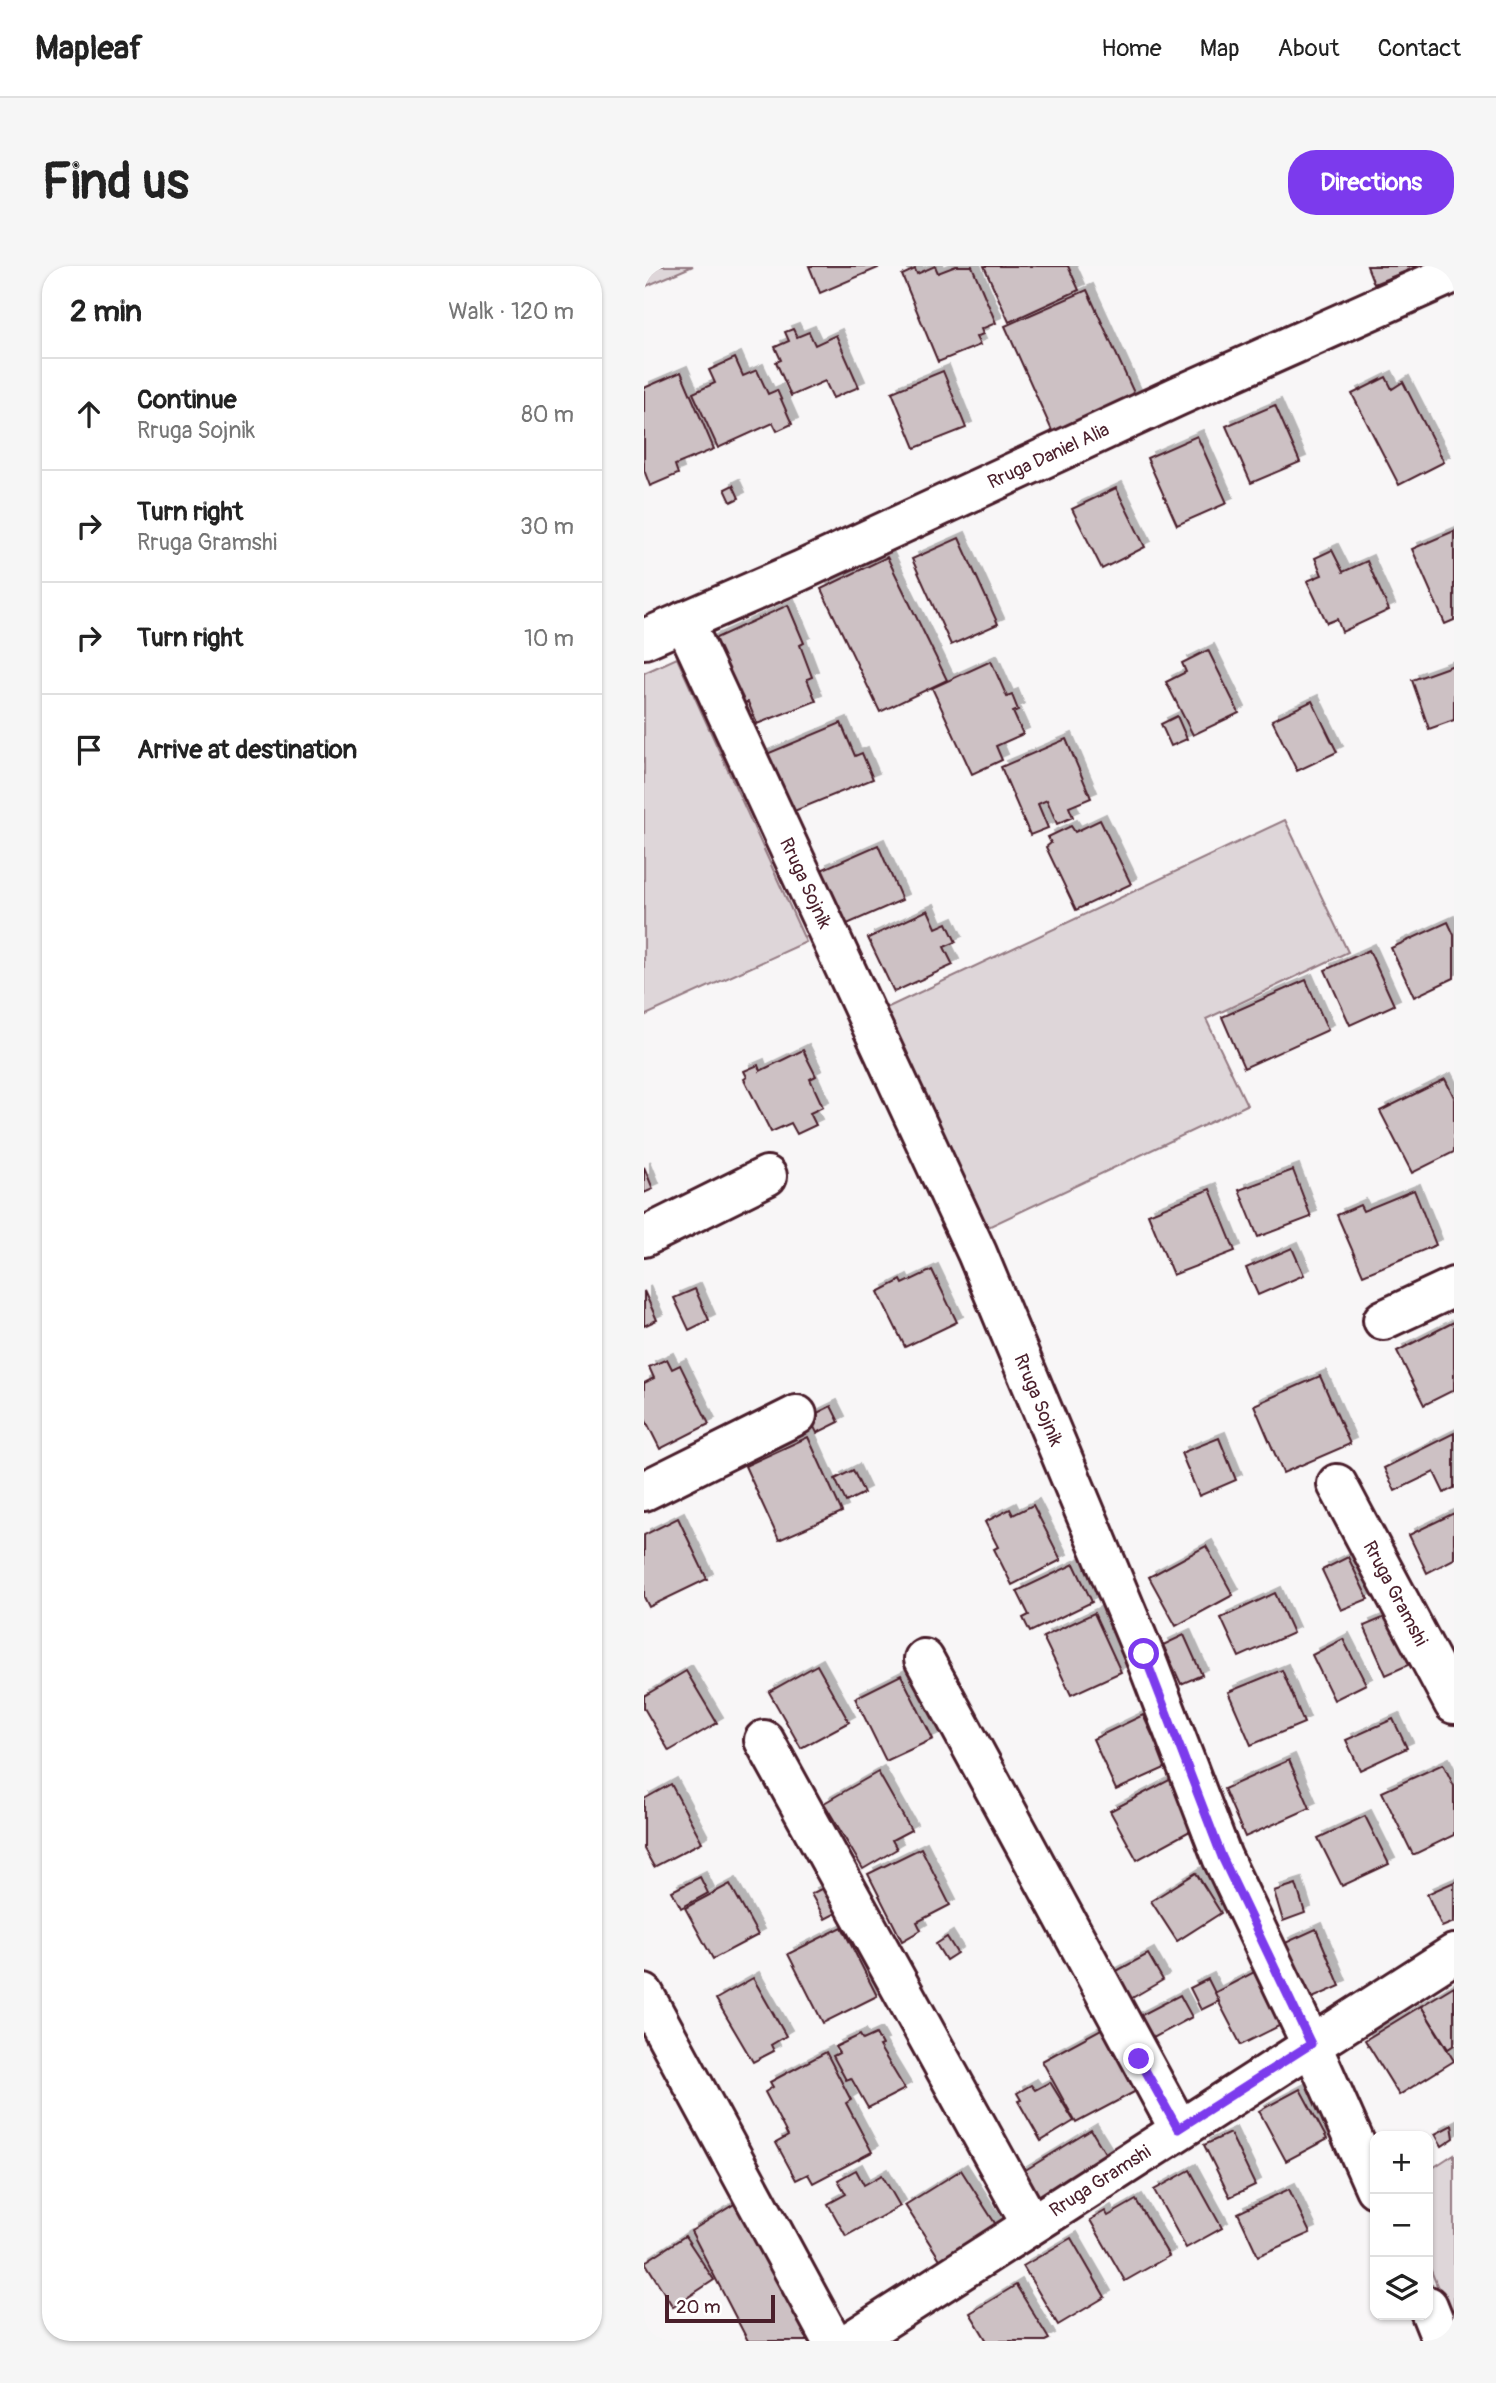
<!DOCTYPE html>
<html lang="en">
<head>
<meta charset="utf-8">
<style>
  body { margin:0; font-family:Pangolin,sans-serif; background:#f6f6f6; color:#222 }
  .controls { position:absolute; right:21px; bottom:21px; display:grid; overflow:hidden; border-radius:14px; box-shadow:0 2px 5px #0004 }
  .controls button { width:63px; height:63px; display:grid; place-items:center; padding:0; border:0; border-bottom:2px solid #e0e0e0; background:#fff; color:#222; font:35px sans-serif }
  .scale { position:absolute; left:21px; bottom:18px; width:110px; box-sizing:border-box; padding-left:7px; border:4px solid #4a1f2b; border-top:0; font-size:19px; line-height:24px; white-space:nowrap; color:#4a1f2b; -webkit-text-stroke:5px #fff; paint-order:stroke }
  .stop { position:absolute; width:21px; height:21px; margin:-16px; border:5px solid #7c3aed; border-radius:50%; background:#fff }
  .stop.end { background:#7c3aed; border-color:#fff; box-shadow:0 2px 7px #0008 }
  .list { margin:0; padding:0; list-style:none }
  h2 { display:flex; justify-content:space-between; align-items:center; height:91px; margin:0; padding:0 28px; font-size:30px }
  h2 small { font-size:23px; font-weight:400; color:#767676 }
  .list li { display:grid; grid-template-columns:46px 1fr auto; gap:21px; align-items:center; box-sizing:border-box; height:112px; padding:0 28px; border-top:2px solid #e0e0e0 }
  .list b { display:block; font-size:26px; white-space:nowrap }
  .list p { margin:0; font-size:23px; white-space:nowrap; color:#767676 }
  .list em { font-size:23px; font-style:normal; color:#767676 }
  .icon { flex:none; width:38px; height:38px; fill:none; stroke:currentColor; stroke-width:2; stroke-linecap:round; stroke-linejoin:round }
  .map { position:relative; flex:none; width:810px; height:2075px; overflow:hidden; border-radius:28px }
  header { display:flex; align-items:center; gap:42px; box-sizing:border-box; height:98px; padding:0 35px; background:#fff; border-bottom:2px solid #e0e0e0 }
  header strong { font-size:33px }
  nav { display:flex; gap:38px; margin-inline-start:auto; font-size:24px }
  .intro { display:flex; align-items:center; justify-content:space-between; box-sizing:border-box; height:168px; padding:0 42px }
  h1 { margin:0; font-size:49px }
  .button { padding:18px 32px; border-radius:28px; background:#7c3aed; color:#fff; font-size:24px; font-weight:700 }
  main { display:flex; gap:42px; padding:0 42px }
  aside { flex:1; background:#fff; border-radius:28px; box-shadow:0 2px 5px #0004 }
  .map>svg:first-child { display:block }
  .green { fill:#ded6d9; stroke:#947a82; stroke-width:2 }
  .building { fill:#cdc1c4; stroke:#4a1f2b; stroke-width:2; filter:url(#shadow) }
  .lines { fill:none; stroke-linecap:round; stroke-linejoin:round }
  .minor-casing { stroke:#4a1f2b; stroke-width:44 }
  .minor { stroke:#fff; stroke-width:38 }
  .route { stroke:#7c3aed; stroke-width:9 }
  .labels { text-anchor:middle; dominant-baseline:central; stroke-width:5; stroke-linejoin:round; paint-order:stroke }
  .street-label { font-size:19px; fill:#4a1f2b; stroke:#fff }
</style>
</head>
<body>
<header>
<strong>Mapleaf</strong>
<nav><a>Home</a><a>Map</a><a>About</a><a>Contact</a></nav>
</header>
<div class="intro"><h1>Find us</h1><a class="button">Directions</a></div>
<main>
<aside>
<h2>2 min<small>Walk · 120 m</small></h2>
<ul class="list">
<li><svg class="icon" aria-label="ahead" viewBox="0 0 24 24"><path d="M12 20V5M6 11l6-6 6 6"/></svg><div><b>Continue</b><p>Rruga Sojnik</p></div><em>80 m</em></li>
<li><svg class="icon" aria-label="right" viewBox="0 0 24 24"><path d="M7 20v-9h11M14 6l5 5-5 5"/></svg><div><b>Turn right</b><p>Rruga Gramshi</p></div><em>30 m</em></li>
<li><svg class="icon" aria-label="right" viewBox="0 0 24 24"><path d="M7 20v-9h11M14 6l5 5-5 5"/></svg><div><b>Turn right</b></div><em>10 m</em></li>
<li><svg class="icon" aria-label="arrive" viewBox="0 0 24 24"><path d="M6 21V4h12l-3 4 3 4H6"/></svg><div><b>Arrive at destination</b></div></li>
</ul>
</aside>
<div class="map">
<svg width="810" height="2075" viewBox="0 0 810 2075">
  <defs>
    <filter id="shadow"><feDropShadow dx="6" dy="-6" stdDeviation="0" flood-color="#0004"/></filter>
  </defs>
  <rect width="100%" height="100%" fill="#f8f6f7"/>
  <filter id="ink" filterUnits="userSpaceOnUse"><feTurbulence type="fractalNoise" baseFrequency=".0143" numOctaves="2"/><feDisplacementMap in="SourceGraphic" scale="14" xChannelSelector="R" yChannelSelector="G"/><feConvolveMatrix kernelMatrix="1 2 1 2 8 2 1 2 1" color-interpolation-filters="sRGB"/></filter>
  <g filter="url(#ink)">
    <g class="green">
      <polygon points="0,0 49,0 0,21"/>
      <polygon points="33,392 162,676 0,750 0,407"/>
      <polygon points="641,554 704,686 562,753 603,839 340,963 236,745"/>
      <polygon points="810,1888 810,2062 784,1997 784,1905"/>
    </g>
    <g class="building">
      <polygon points="165,0 233,0 234,2 176,27"/>
      <polygon points="291,0 294,7 312,0 328,0 352,57 337,63 339,68 332,71 336,79 294,96 258,9 271,3 273,8"/>
      <polygon points="340,0 424,0 435,24 365,56"/>
      <polygon points="723,0 775,0 730,18"/>
      <polygon points="443,24 491,129 409,167 361,60"/>
      <polygon points="149,63 153,71 165,66 171,79 192,69 215,121 189,132 181,115 147,130 132,96 137,94 131,81 145,75 141,66"/>
      <polygon points="91,92 99,110 113,104 124,128 133,124 148,158 133,165 129,157 74,182 49,127 71,117 65,104"/>
      <polygon points="299,105 322,162 271,182 248,126"/>
      <polygon points="37,106 70,183 31,199 34,208 6,220 0,204 0,122"/>
      <polygon points="742,111 748,123 759,116 800,196 755,219 708,128"/>
      <polygon points="631,139 656,196 607,217 582,160"/>
      <polygon points="553,170 583,237 533,259 503,192"/>
      <polygon points="89,219 95,232 87,236 81,223"/>
      <polygon points="472,222 501,281 458,303 428,243"/>
      <polygon points="810,265 810,354 801,358 768,283"/>
      <polygon points="315,272 354,358 307,379 268,293"/>
      <polygon points="688,284 699,306 723,295 745,344 698,366 693,353 683,357 663,315 678,309 671,292"/>
      <polygon points="243,291 303,414 236,446 177,323"/>
      <polygon points="144,339 160,377 156,379 168,411 163,413 172,435 113,458 104,436 90,440 61,377"/>
      <polygon points="564,384 595,447 549,469 522,416 542,406 538,397"/>
      <polygon points="347,395 363,431 368,429 374,444 369,446 379,468 352,480 358,494 328,508 288,422"/>
      <polygon points="810,399 810,454 785,463 768,414"/>
      <polygon points="668,435 693,486 653,505 628,454"/>
      <polygon points="533,450 543,473 527,480 517,458"/>
      <polygon points="197,457 211,490 218,487 229,513 143,548 118,490"/>
      <polygon points="422,473 447,532 425,541 429,551 413,558 403,534 394,538 404,562 386,569 357,501"/>
      <polygon points="456,554 487,618 432,644 402,581 407,577 404,571 427,560 431,566"/>
      <polygon points="234,579 258,634 201,659 177,604"/>
      <polygon points="284,644 292,662 303,657 312,676 300,681 309,699 250,726 224,672"/>
      <polygon points="804,656 810,669 810,712 770,731 747,682"/>
      <polygon points="725,684 750,739 706,759 681,704"/>
      <polygon points="662,714 684,764 600,802 578,751"/>
      <polygon points="159,784 172,810 166,813 179,841 166,847 172,859 153,868 147,857 127,866 100,813 103,811 100,805 114,799 116,805"/>
      <polygon points="801,813 810,831 810,886 768,907 736,845"/>
      <polygon points="0,901 9,923 0,927"/>
      <polygon points="649,904 667,951 614,971 595,924"/>
      <polygon points="566,923 591,985 529,1009 504,948"/>
      <polygon points="770,924 792,979 719,1009 693,949 716,939 719,945"/>
      <polygon points="648,982 660,1009 614,1029 602,1002"/>
      <polygon points="288,1004 313,1056 261,1081 234,1026 257,1014 259,1018"/>
      <polygon points="51,1023 65,1054 45,1064 30,1032"/>
      <polygon points="0,1025 13,1054 0,1060"/>
      <polygon points="810,1056 810,1124 780,1139 753,1085"/>
      <polygon points="23,1093 28,1103 36,1099 65,1158 16,1183 0,1151 0,1117 10,1112 5,1101"/>
      <polygon points="676,1110 706,1178 639,1207 610,1139"/>
      <polygon points="187,1140 195,1156 173,1167 165,1151"/>
      <polygon points="810,1167 810,1222 800,1227 790,1206 751,1225 740,1202"/>
      <polygon points="164,1171 198,1246 135,1274 101,1200"/>
      <polygon points="575,1172 592,1214 555,1230 537,1187"/>
      <polygon points="209,1204 220,1227 202,1236 191,1213"/>
      <polygon points="389,1239 417,1294 368,1319 350,1283 354,1281 341,1256 366,1243 369,1249"/>
      <polygon points="810,1247 810,1293 783,1307 765,1269"/>
      <polygon points="34,1252 63,1313 5,1341 0,1331 0,1269"/>
      <polygon points="562,1280 589,1329 532,1360 505,1311"/>
      <polygon points="704,1291 724,1333 697,1344 678,1304"/>
      <polygon points="430,1298 448,1336 386,1366 379,1352 385,1349 373,1325"/>
      <polygon points="631,1327 649,1367 595,1391 577,1352"/>
      <polygon points="753,1346 775,1394 742,1409 720,1360"/>
      <polygon points="450,1347 477,1406 427,1429 399,1371"/>
      <polygon points="540,1369 558,1409 537,1418 519,1379"/>
      <polygon points="699,1373 722,1418 690,1434 668,1389"/>
      <polygon points="173,1399 205,1456 157,1482 125,1426"/>
      <polygon points="638,1404 660,1457 607,1479 584,1426"/>
      <polygon points="42,1405 73,1457 25,1485 0,1442 0,1430"/>
      <polygon points="257,1409 289,1473 242,1495 211,1432"/>
      <polygon points="499,1449 523,1501 472,1524 449,1473"/>
      <polygon points="749,1453 763,1482 716,1504 702,1474"/>
      <polygon points="645,1494 666,1542 601,1571 580,1523"/>
      <polygon points="799,1498 810,1520 810,1569 769,1589 738,1526"/>
      <polygon points="234,1506 267,1564 248,1574 253,1583 219,1603 180,1537"/>
      <polygon points="531,1511 557,1559 493,1594 466,1545"/>
      <polygon points="27,1518 58,1576 10,1601 0,1583 0,1533"/>
      <polygon points="721,1550 745,1598 698,1620 674,1572"/>
      <polygon points="277,1582 306,1639 273,1656 277,1664 258,1675 224,1608"/>
      <polygon points="552,1607 577,1647 533,1675 507,1635"/>
      <polygon points="56,1611 64,1627 37,1642 28,1625"/>
      <polygon points="810,1616 810,1656 798,1661 783,1628"/>
      <polygon points="86,1618 114,1669 69,1693 41,1642"/>
      <polygon points="187,1618 200,1643 181,1653 167,1628"/>
      <polygon points="652,1618 661,1647 639,1655 630,1625"/>
      <polygon points="198,1661 233,1730 179,1757 144,1688"/>
      <polygon points="672,1663 696,1720 664,1734 639,1678"/>
      <polygon points="303,1671 313,1687 302,1694 292,1678"/>
      <polygon points="504,1688 519,1714 483,1735 467,1708"/>
      <polygon points="614,1704 641,1757 597,1779 570,1727"/>
      <polygon points="109,1712 142,1770 127,1779 130,1785 109,1796 72,1733"/>
      <polygon points="564,1713 575,1735 557,1744 546,1722"/>
      <polygon points="810,1720 810,1779 804,1783 777,1740"/>
      <polygon points="536,1729 548,1751 502,1776 490,1753"/>
      <polygon points="777,1740 810,1795 755,1829 721,1774"/>
      <polygon points="459,1762 494,1824 432,1857 398,1795"/>
      <polygon points="232,1768 238,1779 235,1780 261,1823 224,1842 207,1812 202,1814 189,1790 195,1787 191,1781 216,1769 219,1774"/>
      <polygon points="182,1786 207,1834 202,1837 228,1886 169,1917 164,1908 152,1914 132,1877 144,1870 121,1826 129,1821 126,1816"/>
      <polygon points="406,1816 430,1855 397,1875 374,1835 377,1834 373,1827 387,1819 391,1824"/>
      <polygon points="656,1823 683,1873 642,1895 615,1845"/>
      <polygon points="808,1859 810,1872 798,1880 791,1868"/>
      <polygon points="447,1864 466,1895 389,1942 370,1911"/>
      <polygon points="586,1867 611,1919 586,1931 560,1879"/>
      <polygon points="212,1904 220,1919 238,1909 256,1940 202,1970 184,1938 202,1928 194,1914"/>
      <polygon points="317,1904 354,1962 299,1998 261,1939"/>
      <polygon points="546,1904 578,1962 542,1982 510,1924"/>
      <polygon points="645,1923 666,1967 614,1990 594,1947"/>
      <polygon points="100,1932 171,2075 104,2075 47,1965"/>
      <polygon points="492,1934 525,1990 481,2015 446,1954 461,1945 464,1950"/>
      <polygon points="41,1970 70,2014 29,2041 1,1996"/>
      <polygon points="427,1972 461,2031 414,2059 379,2000"/>
      <polygon points="372,2019 405,2073 401,2075 343,2075 326,2047"/>
    </g>
    <g class="lines">
      <defs>
        <g id="minor">
          <path id="s1" d="M40,355L333,987L500,1388L578,1591L667,1778L731,1922"/>
          <path id="s2" d="M0,373L156,305L534,130L810,7"/>
          <polyline points="0,971 123,910"/>
          <polyline points="739,1054 810,1021"/>
          <path id="s3" d="M693,1218L810,1438"/>
          <polyline points="0,1225 153,1149"/>
          <polyline points="280,1393 535,1863"/>
          <polyline points="120,1474 387,1958"/>
          <polyline points="0,1728 188,2075"/>
          <polyline points="784,2040 798,2075"/>
          <path id="s4" d="M207,2075L810,1688"/>
        </g>
      </defs>
      <use href="#minor" class="minor-casing"/>
      <use href="#minor" class="minor"/>
    </g>
  </g>
  <g class="lines" filter="url(#ink)">
    <polyline class="route" points="495,1793 534,1863 667,1778 578,1591 500,1388"/>
  </g>
  <g class="labels">
    <g class="street-label">
      <text stroke="none"><textPath href="#s2" startOffset="444">Rruga Daniel Alia</textPath></text>
      <text stroke="none"><textPath href="#s1" startOffset="289">Rruga Sojnik</textPath></text>
      <text stroke="none"><textPath href="#s1" startOffset="856">Rruga Sojnik</textPath></text>
      <text stroke="none"><textPath href="#s3" startOffset="124">Rruga Gramshi</textPath></text>
      <text stroke="none"><textPath href="#s4" startOffset="296">Rruga Gramshi</textPath></text>
    </g>
  </g>
</svg>
<div class="controls">
<button>+</button>
<button>−</button>
<button><svg class="icon" aria-label="layers" viewBox="0 0 24 24"><path d="M12 4l9 5-9 5-9-5zM3 14l9 5 9-5"/></svg></button>
</div>
<div class="scale">20 m</div>
<div class="stop" style="left:500px;top:1388px"></div>
<div class="stop end" style="left:495px;top:1793px"></div>
</div>
</main>
</body>
</html>
